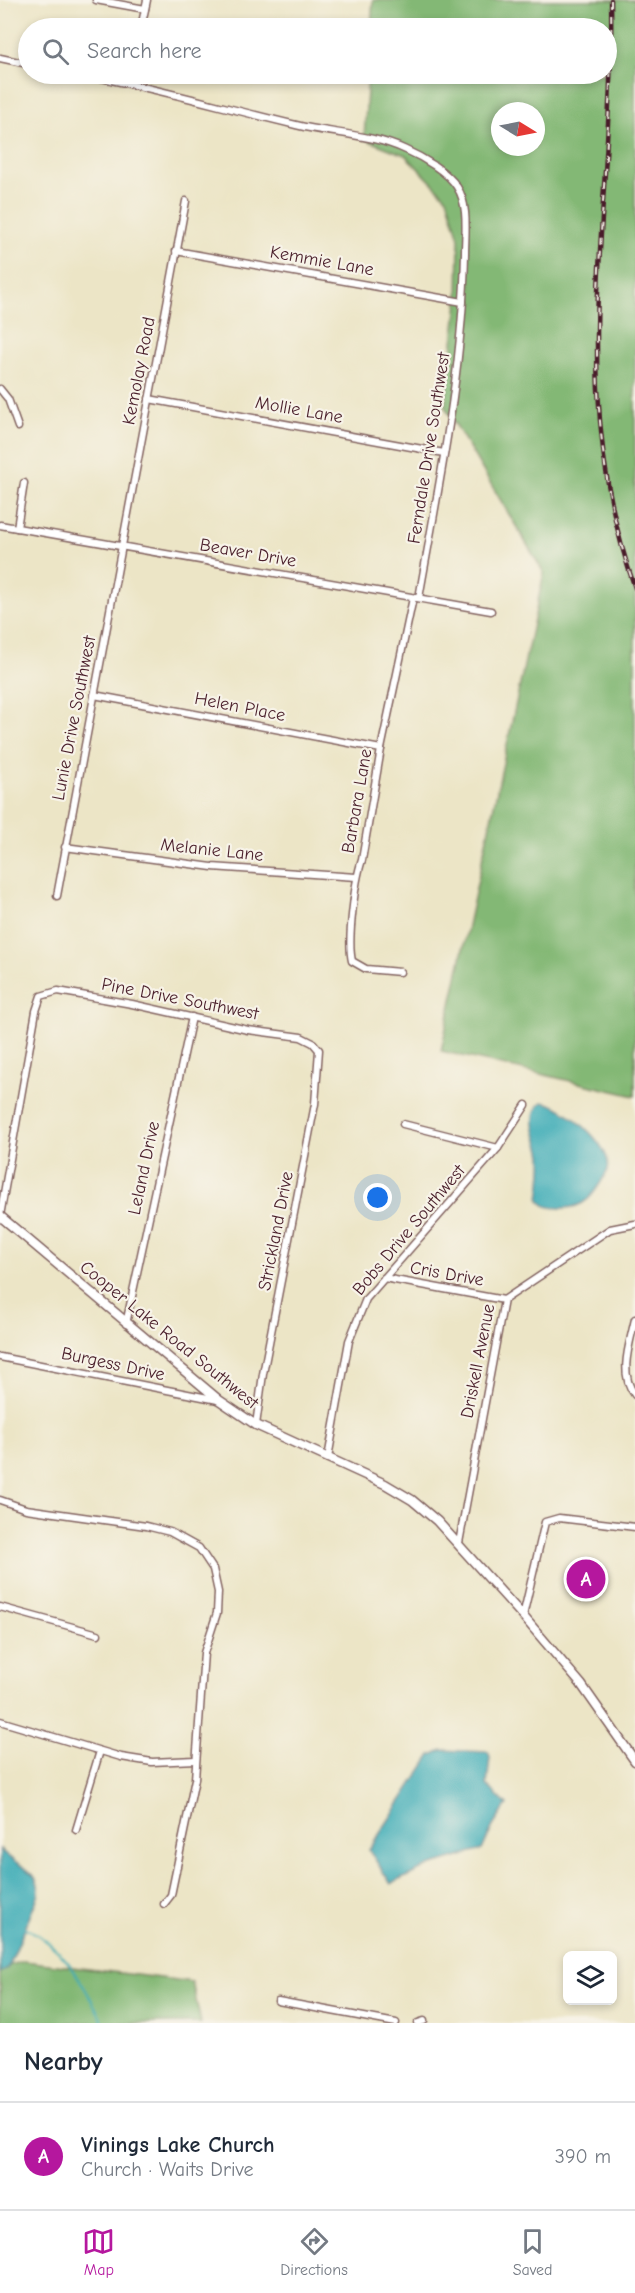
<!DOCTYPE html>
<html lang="en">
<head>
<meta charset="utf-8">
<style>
  body { margin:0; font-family:"Comic Neue",sans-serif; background:#f2f2f3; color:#1f2937 }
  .controls { position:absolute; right:18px; bottom:18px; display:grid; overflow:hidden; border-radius:9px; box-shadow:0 3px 9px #0003 }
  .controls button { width:54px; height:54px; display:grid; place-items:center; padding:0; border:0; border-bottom:2px solid #e0e1e3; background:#fff; color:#1f2937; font:30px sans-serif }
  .compass { position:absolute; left:491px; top:102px; width:54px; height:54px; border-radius:50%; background:#fff; box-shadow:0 3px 9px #0003; rotate:100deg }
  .you { position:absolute; left:378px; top:1198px; width:21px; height:21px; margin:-15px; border:4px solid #fff; border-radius:50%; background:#1a73e8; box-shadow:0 0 0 9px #1a73e833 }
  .badge { display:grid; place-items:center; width:39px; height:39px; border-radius:50%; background:#b5179e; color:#fff; font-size:20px; font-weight:700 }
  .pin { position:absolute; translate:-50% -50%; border:3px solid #fff; box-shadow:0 2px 6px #0006 }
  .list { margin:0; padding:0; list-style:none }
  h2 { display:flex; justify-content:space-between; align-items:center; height:78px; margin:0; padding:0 24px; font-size:26px }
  h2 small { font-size:20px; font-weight:400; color:#747a83 }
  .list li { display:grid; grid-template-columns:39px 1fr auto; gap:18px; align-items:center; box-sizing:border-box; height:108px; padding:0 24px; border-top:2px solid #e0e1e3 }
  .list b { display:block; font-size:22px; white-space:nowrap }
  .list p { margin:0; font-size:20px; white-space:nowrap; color:#747a83 }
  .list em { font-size:20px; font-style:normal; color:#747a83 }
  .icon { flex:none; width:33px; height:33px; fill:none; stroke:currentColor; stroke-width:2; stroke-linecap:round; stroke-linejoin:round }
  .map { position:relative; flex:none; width:635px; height:2023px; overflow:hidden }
  .search { position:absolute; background:#fff; box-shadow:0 3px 9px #0003; left:18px; right:18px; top:18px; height:66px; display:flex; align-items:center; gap:15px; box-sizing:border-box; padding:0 21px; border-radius:33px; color:#747a83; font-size:22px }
  .sheet { height:186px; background:#fff }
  nav { display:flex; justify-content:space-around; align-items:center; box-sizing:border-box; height:84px; border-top:2px solid #e0e1e3; background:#fff; font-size:16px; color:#747a83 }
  nav a { display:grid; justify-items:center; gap:3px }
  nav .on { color:#b5179e }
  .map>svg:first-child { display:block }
  .forest { fill:#83b874; stroke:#666c50; stroke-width:1.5; fill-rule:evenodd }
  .water { fill:#3aabb6; stroke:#426570; stroke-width:1.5 }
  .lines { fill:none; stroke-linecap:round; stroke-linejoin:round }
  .stream { stroke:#3aabb6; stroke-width:2 }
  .street-casing { stroke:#836461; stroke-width:9 }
  .secondary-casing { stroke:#836461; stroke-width:11 }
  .street { stroke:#fff; stroke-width:6 }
  .secondary { stroke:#fff; stroke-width:8 }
  .rail-casing { stroke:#4a1f2b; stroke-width:4.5 }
  .rail { stroke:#f7f3e8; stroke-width:2; stroke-dasharray:7; stroke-linecap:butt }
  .labels { text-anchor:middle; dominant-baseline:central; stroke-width:4.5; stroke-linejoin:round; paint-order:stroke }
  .street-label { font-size:18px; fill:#4a1f2b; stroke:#f7f3e8 }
</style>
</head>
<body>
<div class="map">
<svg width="635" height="2023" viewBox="0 0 635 2023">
  <rect width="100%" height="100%" fill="#f7f3e8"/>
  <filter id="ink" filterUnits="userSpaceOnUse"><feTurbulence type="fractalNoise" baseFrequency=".0167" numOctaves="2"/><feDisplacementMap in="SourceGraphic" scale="12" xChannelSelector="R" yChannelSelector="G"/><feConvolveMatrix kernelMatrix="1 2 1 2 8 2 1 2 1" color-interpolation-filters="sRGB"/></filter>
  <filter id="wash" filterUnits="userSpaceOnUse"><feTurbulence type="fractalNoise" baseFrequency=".008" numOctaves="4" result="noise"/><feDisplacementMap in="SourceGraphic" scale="24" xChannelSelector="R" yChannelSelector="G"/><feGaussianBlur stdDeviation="1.35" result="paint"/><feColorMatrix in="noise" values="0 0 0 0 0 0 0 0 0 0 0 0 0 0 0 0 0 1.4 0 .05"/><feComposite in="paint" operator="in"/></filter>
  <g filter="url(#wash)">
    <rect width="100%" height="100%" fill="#ece5c6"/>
    <g class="forest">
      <path d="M373,0H635V1096L441,1051L544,573L445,407L458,302L459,238L447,198L405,155L364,139L368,74H606V28H371ZM500,111H536V147H500Z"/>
      <polygon points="24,1961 192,1982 201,2023 0,2023 0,1968"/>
    </g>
    <g class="water">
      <path d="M542,1102C563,1103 614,1147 608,1170C595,1192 588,1209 560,1208C550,1208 545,1207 539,1200C541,1185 543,1171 542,1156C540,1138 524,1118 542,1102Z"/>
      <polygon points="442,1750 488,1752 490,1757 487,1785 507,1805 493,1826 482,1850 429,1866 391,1884 369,1850 431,1755"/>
      <path d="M0,1849C15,1867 40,1867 39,1894L8,1969L0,1973Z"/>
    </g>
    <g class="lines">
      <path class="stream" d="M25,1927C70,1952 80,1980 104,2023"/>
    </g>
  </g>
  <g filter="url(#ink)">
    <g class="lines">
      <defs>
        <g id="street">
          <polyline points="96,0 145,9"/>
          <polyline points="141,28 147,0"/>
          <polyline points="0,58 28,64"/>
          <path d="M81,74C153,87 224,108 296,125C333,134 372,134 406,150C422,157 448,172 457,187C469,205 465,233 465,253C463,370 439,484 419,598"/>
          <polyline points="129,83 131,74"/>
          <polyline points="176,251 463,302"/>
          <polyline points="0,389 8,399 18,427"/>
          <polyline points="149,399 444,453"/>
          <polyline points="0,525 491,611"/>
          <polyline points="17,528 24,483"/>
          <polyline points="94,695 381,749"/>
          <polyline points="65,847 212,867 356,877"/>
          <polyline points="57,896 186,201"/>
          <path d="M400,972L366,969L352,961C347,940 355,880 362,860L381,749L413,598"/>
          <polyline points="403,1124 498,1148"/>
          <polyline points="0,1216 36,1011 41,996 58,991 132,1004 248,1030 301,1037 313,1043 319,1050 315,1104 263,1374 256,1425"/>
          <polyline points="384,1278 504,1300"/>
          <path d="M635,1319C630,1343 618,1374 635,1395"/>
          <polyline points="126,1324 192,1017"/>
          <polyline points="0,1357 218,1400"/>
          <polyline points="328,1458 349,1341 366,1299 498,1148 526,1105"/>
          <polyline points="0,1500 26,1509 146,1526 170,1532 199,1548 213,1569 218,1592 217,1613 204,1653 195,1779 171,1895 164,1904"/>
          <polyline points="459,1543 504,1300 610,1229 635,1224"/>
          <polyline points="0,1607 98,1634"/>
          <polyline points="523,1616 545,1522 559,1518 635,1527"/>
          <polyline points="0,1721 121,1757 152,1762 195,1760"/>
          <polyline points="76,1830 100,1751"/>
          <polyline points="278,2001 396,2023"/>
          <polyline points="418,2023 424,2021"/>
        </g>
        <polyline id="secondary" points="0,1216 219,1400 256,1425 385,1484 412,1500 437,1521 523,1616 581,1684 635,1761"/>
      </defs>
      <use href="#street" class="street-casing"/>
      <use href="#secondary" class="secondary-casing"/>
      <use href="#street" class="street"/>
      <use href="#secondary" class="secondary"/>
      <defs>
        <path id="rail" d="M611,0C615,203 564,389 635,588"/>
      </defs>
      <use href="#rail" class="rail-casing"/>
      <use href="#rail" class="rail"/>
    </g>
  </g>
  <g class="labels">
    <g class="street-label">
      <text transform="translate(322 261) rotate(10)">Kemmie Lane</text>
      <text transform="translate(139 371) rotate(-79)">Kemolay Road</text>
      <text transform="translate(299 410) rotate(10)">Mollie Lane</text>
      <text transform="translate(429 448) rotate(-81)">Ferndale Drive Southwest</text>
      <text transform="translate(248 553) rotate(10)">Beaver Drive</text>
      <text transform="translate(240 707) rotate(11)">Helen Place</text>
      <text transform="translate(74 718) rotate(-79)">Lunie Drive Southwest</text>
      <text transform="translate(357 801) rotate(-80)">Barbara Lane</text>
      <text transform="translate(212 850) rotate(6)">Melanie Lane</text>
      <text transform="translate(180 999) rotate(11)">Pine Drive Southwest</text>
      <text transform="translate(144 1168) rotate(-78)">Leland Drive</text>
      <text transform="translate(409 1230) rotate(-50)">Bobs Drive Southwest</text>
      <text transform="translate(276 1231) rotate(-79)">Strickland Drive</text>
      <text transform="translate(447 1274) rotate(10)">Cris Drive</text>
      <text transform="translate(169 1335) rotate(39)">Cooper Lake Road Southwest</text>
      <text transform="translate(478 1361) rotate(-79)">Driskell Avenue</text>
      <text transform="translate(113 1364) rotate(12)">Burgess Drive</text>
    </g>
  </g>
</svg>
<div class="controls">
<button><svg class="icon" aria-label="layers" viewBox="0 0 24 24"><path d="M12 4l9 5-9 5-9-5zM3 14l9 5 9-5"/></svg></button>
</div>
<svg class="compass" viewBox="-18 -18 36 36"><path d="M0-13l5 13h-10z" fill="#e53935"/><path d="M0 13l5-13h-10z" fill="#747a83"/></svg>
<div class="you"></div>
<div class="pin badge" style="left:586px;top:1579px">A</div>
<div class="search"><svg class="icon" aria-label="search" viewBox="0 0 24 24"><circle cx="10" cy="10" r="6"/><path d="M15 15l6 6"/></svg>Search here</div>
</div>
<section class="sheet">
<h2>Nearby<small></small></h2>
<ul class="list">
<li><span class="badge">A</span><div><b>Vinings Lake Church</b><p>Church · Waits Drive</p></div><em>390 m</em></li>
</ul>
</section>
<nav>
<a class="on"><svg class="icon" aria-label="map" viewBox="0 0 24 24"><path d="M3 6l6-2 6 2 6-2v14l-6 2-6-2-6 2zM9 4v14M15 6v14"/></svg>Map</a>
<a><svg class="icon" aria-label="directions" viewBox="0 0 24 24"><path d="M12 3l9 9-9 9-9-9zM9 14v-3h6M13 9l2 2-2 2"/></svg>Directions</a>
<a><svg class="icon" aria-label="saved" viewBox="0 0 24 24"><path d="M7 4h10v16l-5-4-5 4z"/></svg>Saved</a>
</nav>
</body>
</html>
